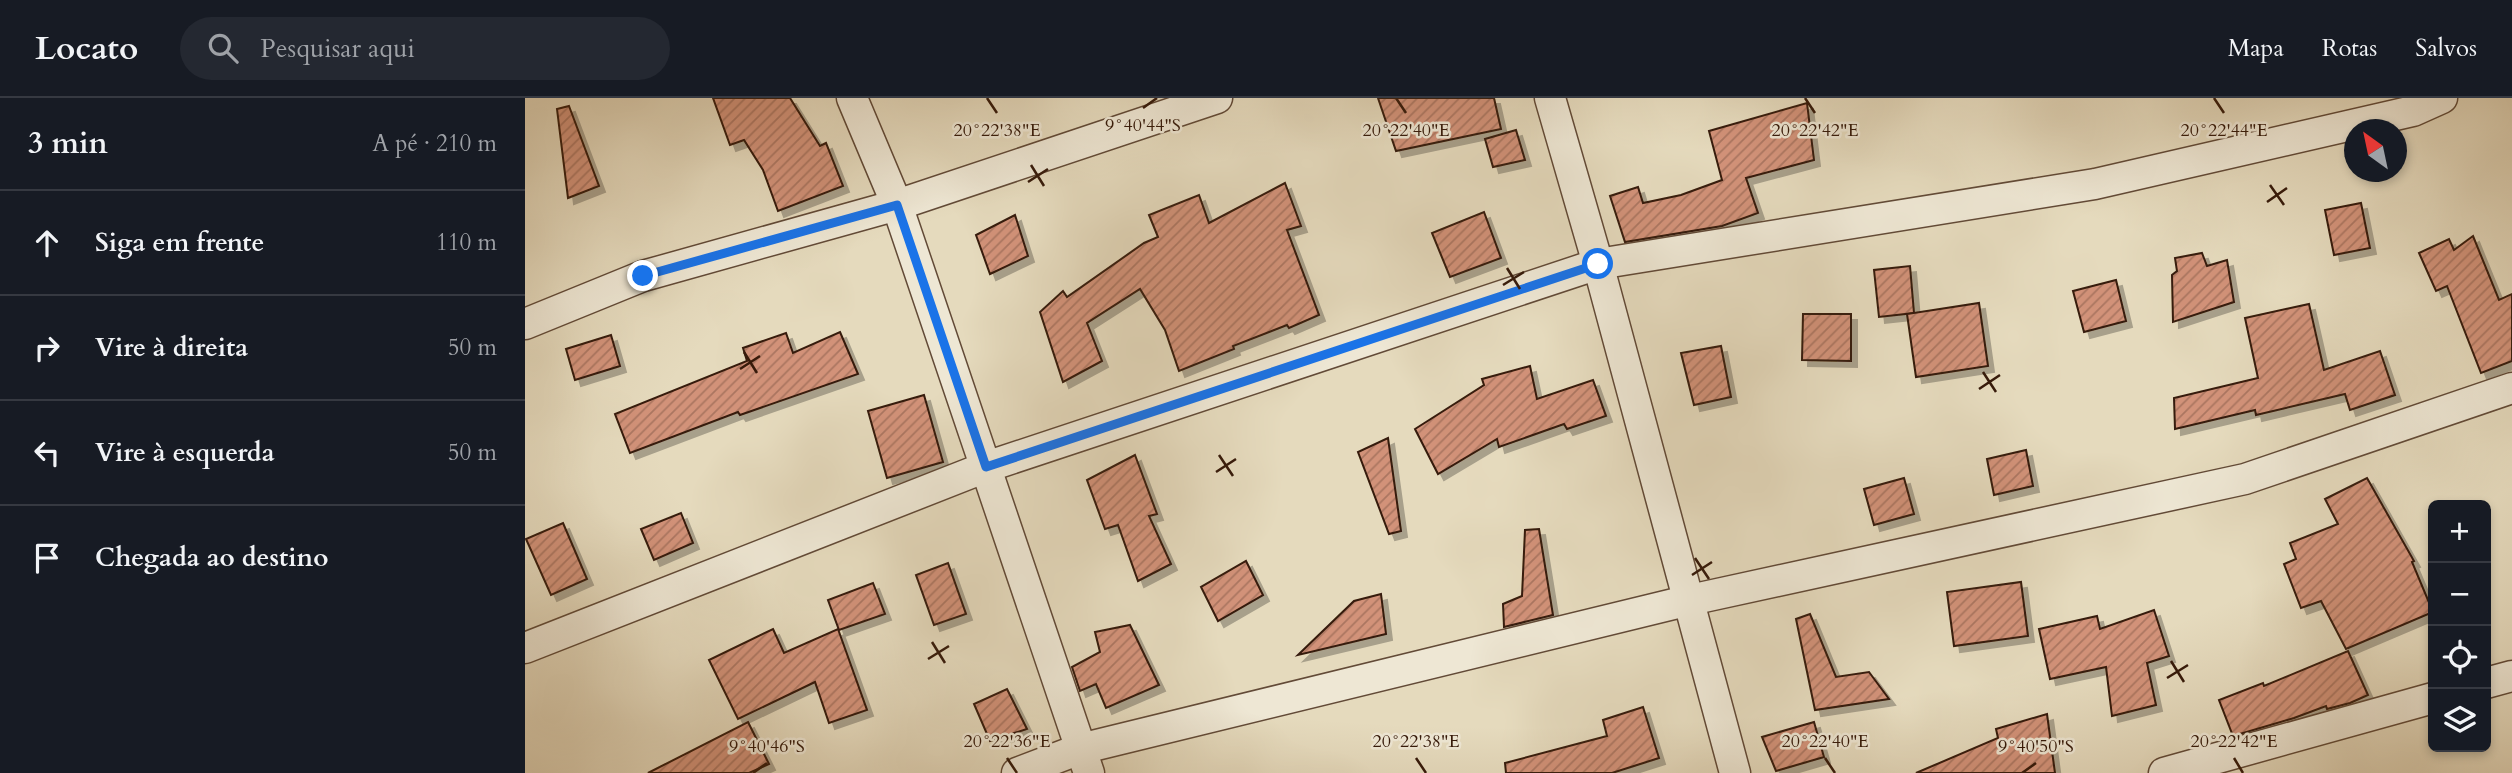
<!DOCTYPE html>
<html lang="pt">
<head>
<meta charset="utf-8">
<style>
  body { margin:0; font-family:Cardo,serif; background:#242831; color:#f1f3f6 }
  .controls { position:absolute; right:21px; bottom:21px; display:grid; overflow:hidden; border-radius:10px; box-shadow:0 4px 10px #0003 }
  .controls button { width:63px; height:63px; display:grid; place-items:center; padding:0; border:0; border-bottom:2px solid #363941; background:#171b24; color:#f1f3f6; font:35px sans-serif }
  .compass { position:absolute; left:1819px; top:21px; width:63px; height:63px; border-radius:50%; background:#171b24; box-shadow:0 4px 10px #0003; rotate:327deg }
  .stop { position:absolute; width:21px; height:21px; margin:-16px; border:5px solid #1a73e8; border-radius:50%; background:#fff }
  .stop.end { background:#1a73e8; border-color:#fff; box-shadow:0 2px 7px #0008 }
  .list { margin:0; padding:0; list-style:none }
  h2 { display:flex; justify-content:space-between; align-items:center; height:91px; margin:0; padding:0 28px; font-size:30px }
  h2 small { font-size:23px; font-weight:400; color:#9ea1a6 }
  .list li { display:grid; grid-template-columns:46px 1fr auto; gap:21px; align-items:center; box-sizing:border-box; height:105px; padding:0 28px; border-top:2px solid #363941 }
  .list b { display:block; font-size:26px; white-space:nowrap }
  .list em { font-size:23px; font-style:normal; color:#9ea1a6 }
  .icon { flex:none; width:38px; height:38px; fill:none; stroke:currentColor; stroke-width:2; stroke-linecap:round; stroke-linejoin:round }
  .map { position:relative; flex:none; width:1987px; height:675px; overflow:hidden }
  header { display:flex; align-items:center; gap:42px; box-sizing:border-box; height:98px; padding:0 35px; background:#171b24; border-bottom:2px solid #363941 }
  header strong { font-size:33px }
  nav { display:flex; gap:38px; margin-inline-start:auto; font-size:24px }
  .search { width:490px; height:63px; background:#242831; display:flex; align-items:center; gap:18px; box-sizing:border-box; padding:0 24px; border-radius:38px; color:#9ea1a6; font-size:26px }
  main { display:flex }
  aside { flex:1; background:#171b24 }
  .map>svg:first-child { display:block }
  .building { fill:url(#building-hatch); stroke:#361a0a; stroke-width:2; filter:url(#shadow) }
  .lines { fill:none; stroke-linecap:round; stroke-linejoin:round }
  .minor-casing { stroke:#624a37; stroke-width:33 }
  .minor { stroke:#eee7d4; stroke-width:30 }
  .route { stroke:#1a73e8; stroke-width:9 }
  .ticks { fill:none; stroke:#361a0a; stroke-width:2.5 }
  .ticks-label { font-size:18px; text-anchor:middle; fill:#361a0a; stroke:#eee7d4; stroke-width:5; stroke-linejoin:round; paint-order:stroke }
</style>
</head>
<body>
<header>
<strong>Locato</strong>
<div class="search"><svg class="icon" aria-label="search" viewBox="0 0 24 24"><circle cx="10" cy="10" r="6"/><path d="M15 15l6 6"/></svg>Pesquisar aqui</div>
<nav><a>Mapa</a><a>Rotas</a><a>Salvos</a></nav>
</header>
<main>
<aside>
<h2>3 min<small>A pé · 210 m</small></h2>
<ul class="list">
<li><svg class="icon" aria-label="ahead" viewBox="0 0 24 24"><path d="M12 20V5M6 11l6-6 6 6"/></svg><div><b>Siga em frente</b></div><em>110 m</em></li>
<li><svg class="icon" aria-label="right" viewBox="0 0 24 24"><path d="M7 20v-9h11M14 6l5 5-5 5"/></svg><div><b>Vire à direita</b></div><em>50 m</em></li>
<li><svg class="icon" aria-label="left" viewBox="0 0 24 24"><path d="M17 20v-9H6M10 6l-5 5 5 5"/></svg><div><b>Vire à esquerda</b></div><em>50 m</em></li>
<li><svg class="icon" aria-label="arrive" viewBox="0 0 24 24"><path d="M6 21V4h12l-3 4 3 4H6"/></svg><div><b>Chegada ao destino</b></div></li>
</ul>
</aside>
<div class="map">
<svg width="1987" height="675" viewBox="0 0 1987 675">
  <defs>
    <pattern id="building-hatch" width="6" height="6" patternUnits="userSpaceOnUse" patternTransform="scale(1.75)"><rect width="6" height="6" fill="#d29279"/><path d="M-1 1l2-2M0 6l6-6M5 7l2-2" fill="none" stroke="#ab7661"/></pattern>
    <filter id="shadow"><feDropShadow dx="6" dy="6" stdDeviation="0" flood-color="#0004"/></filter>
  </defs>
  <rect width="100%" height="100%" fill="#e5dabd"/>
  <filter id="stains"><feTurbulence type="fractalNoise" baseFrequency=".00286" numOctaves="4"/><feColorMatrix values="0 0 0 0 .2 0 0 0 0 .09 0 0 0 0 .02 0 0 0 .5 -.17"/></filter>
  <radialGradient id="worn" r=".72"><stop offset=".6" stop-color="#630" stop-opacity="0"/><stop offset="1" stop-color="#630" stop-opacity=".3"/></radialGradient>
  <g class="building">
    <polygon points="188,0 265,0 295,48 301,45 318,88 253,113 238,72 219,42 205,47"/>
    <polygon points="853,0 969,0 976,31 871,53"/>
    <polygon points="1282,5 1289,62 1221,80 1233,115 1197,128 1100,144 1085,98 1113,89 1118,105 1156,97 1197,82 1184,33"/>
    <polygon points="44,8 74,88 43,100 32,11"/>
    <polygon points="991,32 1000,62 968,69 960,41"/>
    <polygon points="760,85 776,128 762,132 794,217 764,230 762,227 708,248 709,251 654,273 640,232 615,191 562,225 577,263 538,284 515,214 538,193 542,199 619,145 633,139 624,117 674,97 684,125"/>
    <polygon points="1836,105 1845,150 1809,157 1800,112"/>
    <polygon points="959,114 976,160 925,179 907,135"/>
    <polygon points="490,117 503,158 465,176 451,137"/>
    <polygon points="1948,138 1974,202 1987,196 1987,263 1956,275 1922,188 1911,193 1894,155 1924,141 1929,152"/>
    <polygon points="1677,155 1682,168 1702,162 1709,204 1648,224 1647,177 1652,173 1650,160"/>
    <polygon points="1385,168 1389,215 1354,219 1349,172"/>
    <polygon points="1591,182 1601,223 1559,234 1548,193"/>
    <polygon points="1454,205 1463,268 1391,279 1382,216"/>
    <polygon points="1784,206 1799,272 1855,253 1870,297 1825,312 1820,296 1731,317 1730,312 1650,331 1649,300 1733,280 1720,220"/>
    <polygon points="1278,216 1326,216 1326,263 1277,262"/>
    <polygon points="315,234 333,276 215,317 213,314 105,355 90,316 222,263 218,250 261,235 268,255"/>
    <polygon points="86,237 95,268 50,282 41,251"/>
    <polygon points="1196,248 1206,299 1169,307 1156,255"/>
    <polygon points="1005,268 1012,301 1068,282 1081,318 1042,331 1039,326 974,349 972,341 913,376 890,331 959,287 957,281"/>
    <polygon points="399,297 418,364 362,380 343,313"/>
    <polygon points="863,340 876,433 864,436 833,354"/>
    <polygon points="1501,352 1508,388 1469,397 1462,361"/>
    <polygon points="610,357 632,416 624,418 646,466 613,483 593,427 580,431 562,382"/>
    <polygon points="1379,380 1389,416 1349,427 1339,391"/>
    <polygon points="1842,380 1889,463 1887,464 1908,514 1821,551 1796,503 1776,510 1759,466 1771,461 1765,445 1813,426 1800,401"/>
    <polygon points="156,415 168,445 129,462 116,431"/>
    <polygon points="38,425 62,481 26,497 1,441"/>
    <polygon points="1014,431 1028,517 979,529 978,506 997,498 1000,432"/>
    <polygon points="721,463 738,497 693,523 676,489"/>
    <polygon points="423,465 441,516 409,527 391,477"/>
    <polygon points="1496,484 1503,538 1429,548 1422,494"/>
    <polygon points="348,485 360,516 314,532 303,502"/>
    <polygon points="856,496 861,536 773,557 829,503"/>
    <polygon points="1629,512 1644,558 1622,565 1631,607 1587,618 1581,569 1525,581 1514,531 1572,518 1575,531"/>
    <polygon points="1285,516 1311,579 1344,574 1364,601 1290,612 1271,521"/>
    <polygon points="605,527 634,587 581,610 571,586 555,593 547,569 575,554 570,534"/>
    <polygon points="248,531 259,555 313,531 342,612 304,625 290,584 213,621 184,562"/>
    <polygon points="1823,553 1843,597 1825,605 1802,611 1801,608 1769,620 1708,638 1694,602 1738,585 1739,588"/>
    <polygon points="482,591 502,631 465,643 449,606"/>
    <polygon points="1118,609 1134,660 1087,675 981,675 980,665 1082,638 1078,622"/>
    <polygon points="1522,616 1530,675 1391,675 1473,640 1471,631"/>
    <polygon points="223,624 244,666 224,675 123,675"/>
    <polygon points="1289,624 1299,659 1251,673 1237,639"/>
  </g>
  <g class="lines">
    <defs>
      <g id="minor">
        <polyline points="327,0 372,107 564,675"/>
        <polyline points="1025,0 1073,166 1210,675"/>
        <polyline points="0,226 118,178 372,107 692,0"/>
        <polyline points="0,550 461,369 1073,166 1570,86 1888,13 1917,0"/>
        <polyline points="1961,585 1987,578"/>
        <polyline points="492,675 555,651 1165,502 1720,381 1987,290"/>
        <polyline points="1639,675 1908,600"/>
      </g>
    </defs>
    <use href="#minor" class="minor-casing"/>
    <use href="#minor" class="minor"/>
  </g>
  <g class="lines">
    <polyline class="route" points="118,178 372,107 461,369 1073,166"/>
  </g>
  <path class="ticks" d="M462,0L472,15M871,0L881,15M1280,0L1290,15M1689,0L1699,15M618,10L632,0M506,67L519,88M503,84L523,71M1745,87L1759,107M1742,104L1762,90M982,170L995,191M978,187L999,174M219,254L232,275M215,271L235,258M1458,274L1471,294M1454,291L1475,277M694,357L708,378M691,374L711,361M1170,460L1184,481M1167,477L1187,464M407,544L420,565M403,561L424,548M1646,563L1659,584M1642,580L1663,567M482,660L492,675M891,660L901,675M1300,660L1310,675M1709,660L1718,675M228,675L242,665M1497,675L1511,665"/>
  <g class="ticks-label">
    <text x="618" y="33">9°40'44"S</text>
    <text x="1699" y="38">20°22'44"E</text>
    <text x="472" y="38">20°22'38"E</text>
    <text x="881" y="38">20°22'40"E</text>
    <text x="1290" y="38">20°22'42"E</text>
    <text x="482" y="649">20°22'36"E</text>
    <text x="891" y="649">20°22'38"E</text>
    <text x="1300" y="649">20°22'40"E</text>
    <text x="1709" y="649">20°22'42"E</text>
    <text x="242" y="654">9°40'46"S</text>
    <text x="1511" y="654">9°40'50"S</text>
  </g>
  <rect width="100%" height="100%" filter="url(#stains)"/>
  <rect width="100%" height="100%" fill="url(#worn)"/>
</svg>
<div class="controls">
<button>+</button>
<button>−</button>
<button><svg class="icon" aria-label="locate" viewBox="0 0 24 24"><circle cx="12" cy="12" r="6"/><path d="M12 2v4M12 18v4M2 12h4M18 12h4"/></svg></button>
<button><svg class="icon" aria-label="layers" viewBox="0 0 24 24"><path d="M12 4l9 5-9 5-9-5zM3 14l9 5 9-5"/></svg></button>
</div>
<svg class="compass" viewBox="-18 -18 36 36"><path d="M0-13l5 13h-10z" fill="#e53935"/><path d="M0 13l5-13h-10z" fill="#9ea1a6"/></svg>
<div class="stop" style="left:1073px;top:166px"></div>
<div class="stop end" style="left:118px;top:178px"></div>
</div>
</main>
</body>
</html>
